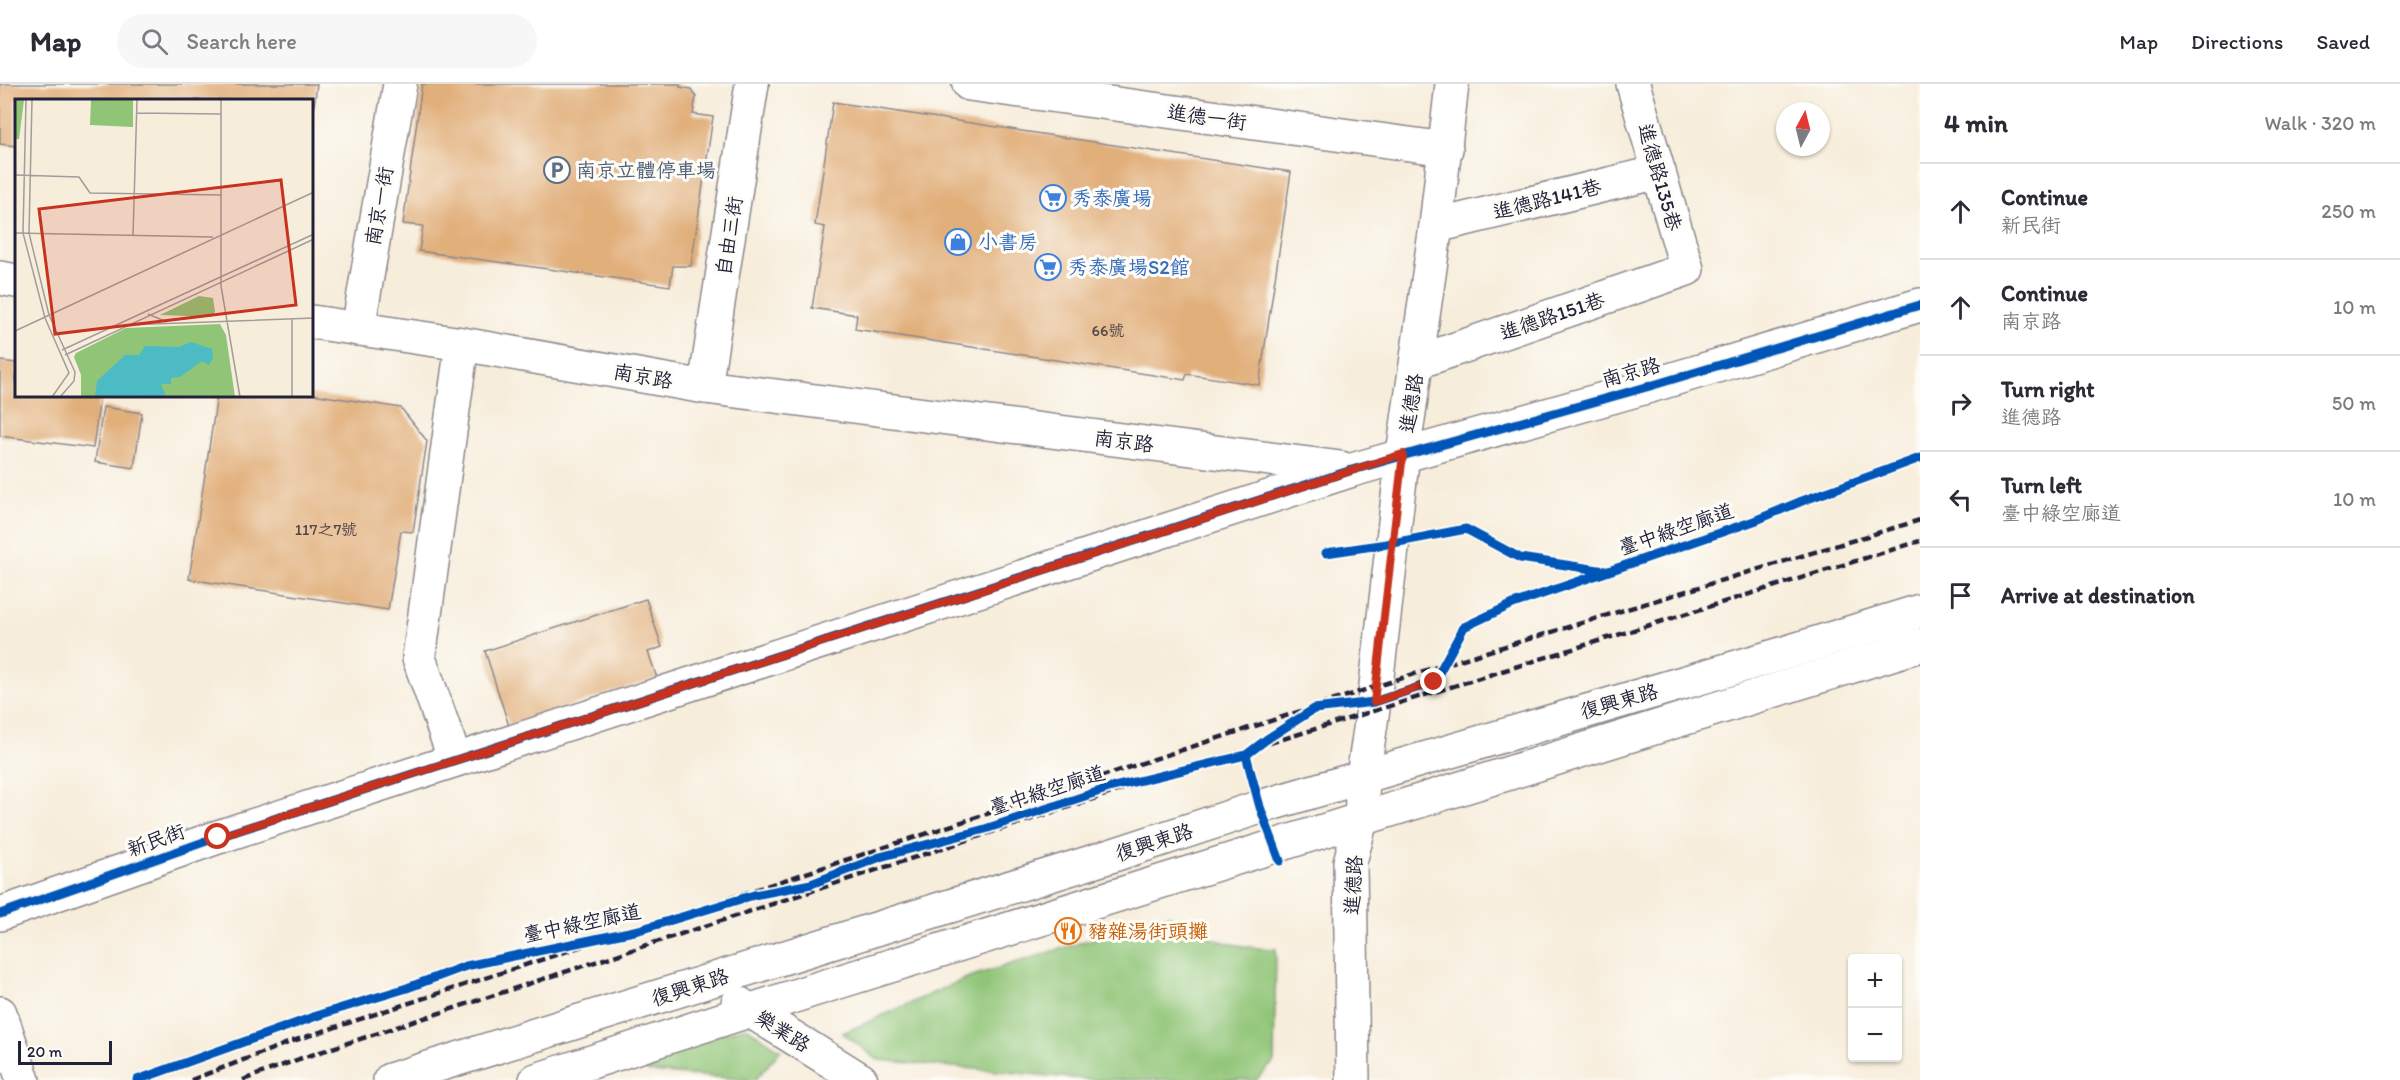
<!DOCTYPE html>
<html lang="en">
<head>
<meta charset="utf-8">
<style>
  body { margin:0; font-family:Itim,"LXGW WenKai TC",sans-serif; background:#f7f7f7; color:#2b2b33 }
  .controls { position:absolute; right:18px; bottom:18px; display:grid; overflow:hidden; border-radius:6px; box-shadow:0 2px 4px #0004 }
  .controls button { width:54px; height:54px; display:grid; place-items:center; padding:0; border:0; border-bottom:2px solid #e1e1e2; background:#fff; color:#2b2b33; font:30px sans-serif }
  .compass { position:absolute; left:1776px; top:18px; width:54px; height:54px; border-radius:50%; background:#fff; box-shadow:0 2px 4px #0004; rotate:7deg }
  .scale { position:absolute; left:18px; bottom:15px; width:94px; box-sizing:border-box; padding-left:6px; border:3px solid #22223b; border-top:0; font-size:16px; line-height:21px; white-space:nowrap; color:#22223b; -webkit-text-stroke:4px #fdfcf7; paint-order:stroke }
  .stop { position:absolute; width:18px; height:18px; margin:-14px; border:4px solid #c8321e; border-radius:50%; background:#fff }
  .stop.end { background:#c8321e; border-color:#fff; box-shadow:0 2px 6px #0008 }
  .list { margin:0; padding:0; list-style:none }
  h2 { display:flex; justify-content:space-between; align-items:center; height:78px; margin:0; padding:0 24px; font-size:26px }
  h2 small { font-size:20px; font-weight:400; color:#7c7c81 }
  .list li { display:grid; grid-template-columns:39px 1fr auto; gap:18px; align-items:center; box-sizing:border-box; height:96px; padding:0 24px; border-top:2px solid #e1e1e2 }
  .list b { display:block; font-size:22px; white-space:nowrap }
  .list p { margin:0; font-size:20px; white-space:nowrap; color:#7c7c81 }
  .list em { font-size:20px; font-style:normal; color:#7c7c81 }
  .icon { flex:none; width:33px; height:33px; fill:none; stroke:currentColor; stroke-width:2; stroke-linecap:round; stroke-linejoin:round }
  .map { position:relative; flex:none; width:1920px; height:996px; overflow:hidden }
  header { display:flex; align-items:center; gap:36px; box-sizing:border-box; height:84px; padding:0 30px; background:#fff; border-bottom:2px solid #e1e1e2 }
  header strong { font-size:28px }
  nav { display:flex; gap:33px; margin-inline-start:auto; font-size:21px }
  .search { width:420px; height:54px; background:#f7f7f7; display:flex; align-items:center; gap:15px; box-sizing:border-box; padding:0 21px; border-radius:33px; color:#7c7c81; font-size:22px }
  main { display:flex }
  aside { flex:1; background:#fff }
  .map>svg:first-child { display:block }
  .green { fill:#90c577; stroke:#597459; stroke-width:1.5 }
  .building { fill:#e1af7a }
  .lines { fill:none; stroke-linecap:round; stroke-linejoin:round }
  .minor-casing { stroke:#8c888b; stroke-width:36 }
  .minor { stroke:#fff; stroke-width:33 }
  .rail { stroke:#22223b; stroke-width:4.5; stroke-dasharray:9 4.5; stroke-linecap:butt }
  .cycleway-casing { stroke:#fdfcf7; stroke-width:13 }
  .cycleway { stroke:#0057b8; stroke-width:9 }
  .route { stroke:#c8321e; stroke-width:8 }
  .labels { text-anchor:middle; dominant-baseline:central; stroke-width:6; stroke-linejoin:round; paint-order:stroke }
  .number-label { font-size:16px; fill:#52454b }
  .street-label { font-size:20px; fill:#22223b; stroke:#fdfcf7 }
  .service-label { font-size:20px; fill:#4e5e75; stroke:#fdfcf7; text-anchor:start }
  .shop-label { font-size:20px; fill:#366cbe; stroke:#fdfcf7; text-anchor:start }
  .food-label { font-size:20px; fill:#c56008; stroke:#fdfcf7; text-anchor:start }
  .inset-road { fill:none; stroke:#a29c9b; stroke-width:1.5 }
  .view { fill:#c8321e; fill-opacity:0.15; stroke:#c8321e; stroke-width:3 }
  .inset-edge { fill:none; stroke:#22223b; stroke-width:3 }
</style>
</head>
<body>
<header>
<strong>Map</strong>
<div class="search"><svg class="icon" aria-label="search" viewBox="0 0 24 24"><circle cx="10" cy="10" r="6"/><path d="M15 15l6 6"/></svg>Search here</div>
<nav><a>Map</a><a>Directions</a><a>Saved</a></nav>
</header>
<main>
<div class="map">
<svg width="1920" height="996" viewBox="0 0 1920 996">
  <rect width="100%" height="100%" fill="#fdfcf7"/>
  <filter id="ink" filterUnits="userSpaceOnUse"><feTurbulence type="fractalNoise" baseFrequency=".0167" numOctaves="2"/><feDisplacementMap in="SourceGraphic" scale="12" xChannelSelector="R" yChannelSelector="G"/><feConvolveMatrix kernelMatrix="1 2 1 2 8 2 1 2 1" color-interpolation-filters="sRGB"/></filter>
  <filter id="wash" filterUnits="userSpaceOnUse"><feTurbulence type="fractalNoise" baseFrequency=".008" numOctaves="4" result="noise"/><feDisplacementMap in="SourceGraphic" scale="24" xChannelSelector="R" yChannelSelector="G"/><feGaussianBlur stdDeviation="1.35" result="paint"/><feColorMatrix in="noise" values="0 0 0 0 0 0 0 0 0 0 0 0 0 0 0 0 0 1.4 0 .05"/><feComposite in="paint" operator="in"/></filter>
  <g filter="url(#wash)">
    <rect width="100%" height="100%" fill="#f7eddb"/>
    <g class="green">
      <path d="M1170,831C1201,856 1237,864 1276,865L1274,978L1256,996H1094L878,976L843,949L969,893Z"/>
      <polygon points="746,943 781,966 755,996 649,988 641,980 643,971"/>
    </g>
    <g id="blocks">
      <g class="building">
        <polygon points="0,0 317,0 313,30 312,16 16,16 16,62 0,60"/>
        <polygon points="422,0 680,0 680,3 691,5 696,13 693,30 713,33 691,182 673,182 670,202 419,167 423,142 403,140"/>
        <polygon points="833,18 1291,88 1259,301 1187,290 1185,296 855,245 857,231 812,224 825,143 815,141"/>
        <polygon points="0,277 16,279 16,312 100,312 93,364 0,352"/>
        <polygon points="312,310 401,324 427,357 413,448 401,447 388,526 189,495 217,312"/>
        <polygon points="103,323 142,329 134,384 95,378"/>
        <polygon points="646,515 662,563 648,568 657,594 509,642 485,567"/>
      </g>
    </g>
  </g>
  <g filter="url(#ink)">
    <use href="#blocks" fill-opacity="0" stroke="#8c888b" stroke-width="1.5"/>
    <g class="lines">
      <defs>
        <g id="minor">
          <polyline points="969,0 1446,65"/>
          <polyline points="1436,142 1659,88"/>
          <polyline points="0,194 16,197"/>
          <polyline points="312,238 462,260 705,303 1341,384"/>
          <polyline points="358,245 400,0"/>
          <polyline points="1418,278 1687,185 1633,0"/>
          <polyline points="705,303 752,0"/>
          <polyline points="455,676 419,574 462,260"/>
          <polyline points="0,830 218,753 1352,386 1650,302 1920,221"/>
          <polyline points="738,919 861,996"/>
          <polyline points="0,929 23,996"/>
          <polyline points="390,996 1098,776 1260,723 1778,571 1920,527"/>
          <polyline points="536,996 813,906 1920,561"/>
          <polyline points="1353,996 1350,778 1361,736 1363,693 1374,618 1403,370 1436,142 1452,0"/>
        </g>
      </defs>
      <use href="#minor" class="minor-casing"/>
      <use href="#minor" class="minor"/>
      <g class="rail">
        <polyline points="191,996 293,957 1417,589 1920,436"/>
        <polyline points="243,996 299,975 1145,698 1920,457"/>
      </g>
      <defs>
        <g id="cycleway">
          <polyline points="1326,469 1393,459 1466,445 1520,474 1605,487"/>
          <polyline points="1246,671 1260,723 1280,777"/>
          <polyline points="0,830 218,753 1352,386 1650,302 1920,221"/>
          <polyline points="137,996 322,930 407,904 466,882 639,846 754,811 811,800 880,773 985,745 1109,704 1246,671 1267,655 1314,625 1374,618 1434,598 1464,543 1513,520 1754,437 1802,417 1920,374"/>
        </g>
      </defs>
      <use href="#cycleway" class="cycleway-casing"/>
      <use href="#cycleway" class="cycleway"/>
    </g>
  </g>
  <g class="lines" filter="url(#ink)">
    <polyline class="route" points="218,753 1403,370 1374,618 1434,598"/>
  </g>
  <defs>
    <symbol id="parking-ring" viewBox="-11 -11 22 22"><circle r="9.5" fill="#fdfcf7" stroke="#5c6f8a" stroke-width="1.5"/><path d="M-3.5-5.5H1a3.5 3.5 0 0 1 0 7H-1V5.5H-3.5ZM-1-3.4V-.6H.8a1.4 1.4 0 0 0 0-2.8Z" fill="#5c6f8a"/></symbol>
    <symbol id="supermarket-ring" viewBox="-11 -11 22 22"><circle r="9.5" fill="#fdfcf7" stroke="#3f7fe0" stroke-width="1.5"/><path d="M-6-5.5h2.5l.6 2H6L4.5 2H-2.5L-4.4-4H-6ZM-1.5 3.2a1.3 1.3 0 1 0 .1 0ZM3 3.2a1.3 1.3 0 1 0 .1 0Z" fill="#3f7fe0"/></symbol>
    <symbol id="shop-ring" viewBox="-11 -11 22 22"><circle r="9.5" fill="#fdfcf7" stroke="#3f7fe0" stroke-width="1.5"/><path d="M-5-2.5h2.3a2.7 3.5 0 0 1 5.4 0H5L5.5 6h-11ZM-1.5-2.5h3a1.5 2.3 0 0 0-3 0Z" fill="#3f7fe0"/></symbol>
    <symbol id="restaurant-ring" viewBox="-11 -11 22 22"><circle r="9.5" fill="#fdfcf7" stroke="#e8710a" stroke-width="1.5"/><path d="M-5-6h1v4h1v-4h1v4h1v-4h1v5L-1.5 .5V6h-2V.5L-5-1ZM5-6V6H3V1.5H1.5Q1.5-4 5-6Z" fill="#e8710a"/></symbol>
  </defs>
  <g fill-rule="evenodd">
    <use href="#parking-ring" x="542" y="71" width="30" height="30"/>
    <use href="#supermarket-ring" x="1038" y="99" width="30" height="30"/>
    <use href="#shop-ring" x="943" y="143" width="30" height="30"/>
    <use href="#supermarket-ring" x="1033" y="168" width="30" height="30"/>
    <use href="#restaurant-ring" x="1053" y="832" width="30" height="30"/>
  </g>
  <g class="labels">
    <g class="number-label">
      <text x="1108" y="246">66號</text>
      <text x="326" y="445">117之7號</text>
    </g>
    <g class="street-label">
      <text transform="translate(1207 33) rotate(8)">進德一街</text>
      <text transform="translate(1660 93) rotate(74)">進德路135巷</text>
      <text transform="translate(1547 115) rotate(-14)">進德路141巷</text>
      <text transform="translate(379 122) rotate(-80)">南京一街</text>
      <text transform="translate(729 152) rotate(-81)">自由三街</text>
      <text transform="translate(1552 232) rotate(-19)">進德路151巷</text>
      <text transform="translate(1631 288) rotate(-16)">南京路</text>
      <text transform="translate(643 292) rotate(10)">南京路</text>
      <text transform="translate(1411 319) rotate(-81)">進德路</text>
      <text transform="translate(1124 357) rotate(7)">南京路</text>
      <text transform="translate(1676 445) rotate(-19)">臺中綠空廊道</text>
      <text transform="translate(1619 617) rotate(-16)">復興東路</text>
      <text transform="translate(1047 706) rotate(-18)">臺中綠空廊道</text>
      <text transform="translate(156 756) rotate(-20)">新民街</text>
      <text transform="translate(1154 758) rotate(-18)">復興東路</text>
      <text transform="translate(1353 801) rotate(-87)">進德路</text>
      <text transform="translate(582 839) rotate(-12)">臺中綠空廊道</text>
      <text transform="translate(690 903) rotate(-18)">復興東路</text>
      <text transform="translate(783 947) rotate(32)">樂業路</text>
    </g>
    <g class="service-label">
      <text x="576" y="86">南京立體停車場</text>
    </g>
    <g class="shop-label">
      <text x="1072" y="114">秀泰廣場</text>
      <text x="978" y="158">小書房</text>
      <text x="1068" y="183">秀泰廣場S2館</text>
    </g>
    <g class="food-label">
      <text x="1088" y="847">豬雜湯街頭攤</text>
    </g>
  </g>
  <g transform="translate(15 15)">
    <rect width="298" height="298" fill="#f7eddb"/>
    <path d="M0,1H9L4,40H0ZM76,1H118V28L75,26ZM184,197L198,199L200,213L196,218L145,216ZM205,225L211,236L220,298H66V276L59,258L61,254L111,229Z" fill="#90c577"/>
    <path d="M176,243L197,250L198,259L194,266L187,262L165,278L156,279V285H146L151,298H80L82,282L110,256H124L130,247L164,248Z" fill="#4dbbc4"/>
    <path class="inset-road" d="M11,1L8,134L30,219L54,274L37,298M17,1L14,134L34,216L60,273L59,282L45,298M206,1V187L225,298M122,14L206,15M0,76L64,78L75,94L207,96M0,134L198,138M118,137L122,1M133,215L152,223M277,220V298M112,226L299,219M0,232L299,93M47,251L299,135M50,256L299,140"/>
    <path class="view" d="M266,81L281,206L40,235L24,110Z"/>
    <rect width="298" height="298" class="inset-edge"/>
  </g>
</svg>
<div class="controls">
<button>+</button>
<button>−</button>
</div>
<svg class="compass" viewBox="-18 -18 36 36"><path d="M0-13l5 13h-10z" fill="#e53935"/><path d="M0 13l5-13h-10z" fill="#7c7c81"/></svg>
<div class="scale">20 m</div>
<div class="stop" style="left:218px;top:753px"></div>
<div class="stop end" style="left:1434px;top:598px"></div>
</div>
<aside>
<h2>4 min<small>Walk · 320 m</small></h2>
<ul class="list">
<li><svg class="icon" aria-label="ahead" viewBox="0 0 24 24"><path d="M12 20V5M6 11l6-6 6 6"/></svg><div><b>Continue</b><p>新民街</p></div><em>250 m</em></li>
<li><svg class="icon" aria-label="ahead" viewBox="0 0 24 24"><path d="M12 20V5M6 11l6-6 6 6"/></svg><div><b>Continue</b><p>南京路</p></div><em>10 m</em></li>
<li><svg class="icon" aria-label="right" viewBox="0 0 24 24"><path d="M7 20v-9h11M14 6l5 5-5 5"/></svg><div><b>Turn right</b><p>進德路</p></div><em>50 m</em></li>
<li><svg class="icon" aria-label="left" viewBox="0 0 24 24"><path d="M17 20v-9H6M10 6l-5 5 5 5"/></svg><div><b>Turn left</b><p>臺中綠空廊道</p></div><em>10 m</em></li>
<li><svg class="icon" aria-label="arrive" viewBox="0 0 24 24"><path d="M6 21V4h12l-3 4 3 4H6"/></svg><div><b>Arrive at destination</b></div></li>
</ul>
</aside>
</main>
</body>
</html>
